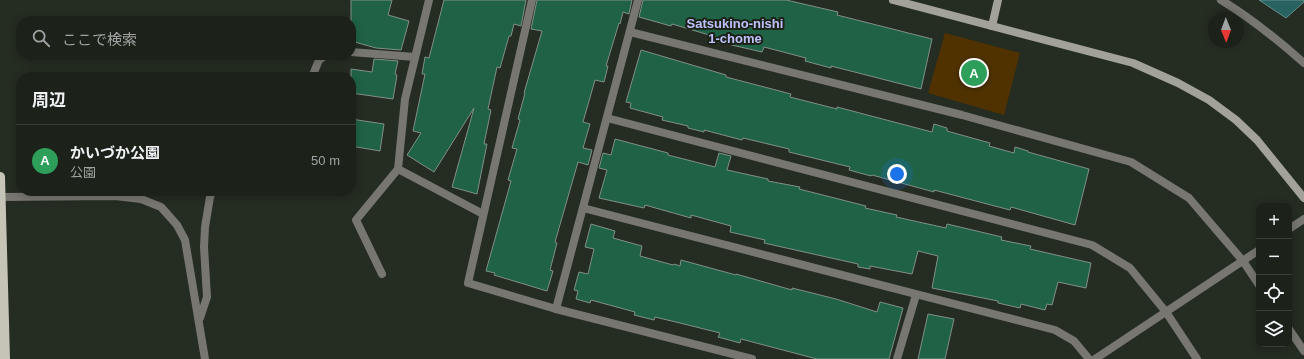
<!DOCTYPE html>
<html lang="ja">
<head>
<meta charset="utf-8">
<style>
  body { margin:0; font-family:Helvetica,"Noto Sans JP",sans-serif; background:#252922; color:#f1f3f6 }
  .controls { position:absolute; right:12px; bottom:12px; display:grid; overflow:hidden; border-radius:8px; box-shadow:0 2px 10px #0003 }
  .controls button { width:36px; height:36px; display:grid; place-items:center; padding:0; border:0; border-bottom:1px solid #3a3e38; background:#1c2119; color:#f1f3f6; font:20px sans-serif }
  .compass { position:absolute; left:1208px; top:12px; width:36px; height:36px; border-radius:50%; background:#1c2119; box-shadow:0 2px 10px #0003; rotate:179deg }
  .you { position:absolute; left:897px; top:174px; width:14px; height:14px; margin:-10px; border:3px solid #fff; border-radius:50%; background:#1a73e8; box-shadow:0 0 0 6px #1a73e833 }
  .badge { display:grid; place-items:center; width:26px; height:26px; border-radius:50%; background:#acaffb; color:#fff; font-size:13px; font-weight:700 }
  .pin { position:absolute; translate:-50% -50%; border:2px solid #fff; box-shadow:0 1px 4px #0006 }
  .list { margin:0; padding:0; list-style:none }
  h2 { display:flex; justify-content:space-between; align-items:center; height:52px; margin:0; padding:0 16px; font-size:17px }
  h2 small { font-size:13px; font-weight:400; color:#a0a3a2 }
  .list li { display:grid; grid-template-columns:26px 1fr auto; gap:12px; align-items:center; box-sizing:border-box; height:72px; padding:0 16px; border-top:1px solid #3a3e38 }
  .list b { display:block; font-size:15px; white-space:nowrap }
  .list p { margin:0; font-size:13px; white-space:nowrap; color:#a0a3a2 }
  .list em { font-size:13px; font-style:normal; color:#a0a3a2 }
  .icon { flex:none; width:22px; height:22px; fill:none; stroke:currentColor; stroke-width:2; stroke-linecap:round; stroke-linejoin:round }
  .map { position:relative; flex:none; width:1304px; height:359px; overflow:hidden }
  .search { position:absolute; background:#1c2119; box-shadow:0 2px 10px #0003; left:16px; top:16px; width:340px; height:44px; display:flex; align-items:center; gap:10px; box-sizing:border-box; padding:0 14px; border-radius:16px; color:#a0a3a2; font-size:15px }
  .panel { position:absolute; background:#1c2119; box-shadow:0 2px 10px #0003; left:16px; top:72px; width:340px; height:124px; border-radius:16px }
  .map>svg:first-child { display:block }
  .green { fill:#4f3200 }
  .water { fill:#286361; stroke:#648e8b }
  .building { fill:#1f6246; stroke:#819088 }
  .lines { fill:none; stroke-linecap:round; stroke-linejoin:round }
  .street { stroke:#777670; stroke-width:8 }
  .secondary { stroke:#a3a298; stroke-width:8 }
  .primary { stroke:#c5c4b7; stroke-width:10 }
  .labels { text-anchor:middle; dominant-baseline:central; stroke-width:4; stroke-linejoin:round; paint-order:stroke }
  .neighbourhood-label { font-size:13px; font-weight:bold; fill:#bdc1fa; stroke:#1c2218 }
</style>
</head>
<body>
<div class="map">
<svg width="1304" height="359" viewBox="0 0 1304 359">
  <rect width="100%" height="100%" fill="#252c21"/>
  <polygon class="green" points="945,33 1020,53 1004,115 928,93"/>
  <polygon class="water" points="1259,0 1304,0 1304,2 1286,18"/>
  <g class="building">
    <polygon points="351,0 392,0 388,15 409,21 401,50 376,48 351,41"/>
    <polygon points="444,0 526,0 521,26 514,24 511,36 509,36 500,68 497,67 488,109 491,110 484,144 487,144 477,194 452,187 474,108 434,172 407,155 421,133 413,131 425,74 422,74 425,57 429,58"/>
    <polygon points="537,0 632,0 629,14 623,12 620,24 619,23 606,66 608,66 604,82 595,80 583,122 590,124 583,148 592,150 588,165 578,162 555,242 557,243 550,270 553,271 547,291 494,275 495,273 486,271 511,181 508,180 517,149 512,148 520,120 518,119 525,93 524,93 542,31 531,29"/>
    <polygon points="643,0 786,0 838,12 837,15 932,39 921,89 831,66 831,68 805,61 806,58 764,47 762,52 736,46 715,41 716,37 672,24 671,26 639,17"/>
    <polygon points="641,50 726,75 726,77 791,94 790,97 837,109 837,107 932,132 934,124 947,128 947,131 990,143 989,146 1014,153 1015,147 1028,151 1028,152 1089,169 1075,225 1011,207 1010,210 934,190 934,192 872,175 871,176 849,170 850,167 789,152 789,149 743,138 742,140 704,130 704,132 688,128 688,126 662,120 663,117 630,108 631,103 626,102"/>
    <polygon points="374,59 398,61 395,74 397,75 393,99 351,93 351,69 372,72"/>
    <polygon points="351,119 384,124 380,151 351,146"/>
    <polygon points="615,139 668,153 668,155 715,167 719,153 731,156 727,170 768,179 768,181 800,187 799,189 866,206 865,208 897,215 896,217 946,228 947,224 1002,237 1001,240 1031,246 1030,249 1091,263 1086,288 1058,282 1052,305 1047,304 1045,310 1021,304 1020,308 998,303 998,301 932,288 938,256 918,251 912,274 870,266 870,269 858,267 858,264 764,243 765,240 730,232 731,226 691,215 691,218 645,205 644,208 599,198 607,170 599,168 603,153 611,155"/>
    <polygon points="591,224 615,231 613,238 642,246 640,256 673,265 674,264 680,266 681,260 736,275 736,274 792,290 792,288 836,299 877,312 880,302 903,308 889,359 817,359 741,339 740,343 718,337 720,333 684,324 655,317 654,320 634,315 635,312 591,300 590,303 576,299 578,291 574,290 579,272 588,274 594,249 585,247"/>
    <polygon points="928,314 954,319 945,359 918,359"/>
  </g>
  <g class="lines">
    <g class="street">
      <polyline points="429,0 405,99 398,169 483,214"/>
      <polyline points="532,0 468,283 556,309 752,359"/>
      <path d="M1221,0C1251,18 1278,40 1304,63"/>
      <polyline points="630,32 962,115 1131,162 1189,198 1243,261 1259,285"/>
      <polyline points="351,52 415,57"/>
      <polyline points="312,77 319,60 326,55"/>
      <polyline points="607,118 1092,245 1130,268 1166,312 1197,359"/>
      <polyline points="1,197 115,196 141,199 161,207 177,225 185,240 205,359"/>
      <polyline points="583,208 1055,330 1074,341 1089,359"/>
      <polyline points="1289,229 1304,219"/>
      <polyline points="382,274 356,220 398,169"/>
      <polyline points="556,309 638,0"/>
      <polyline points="200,318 207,297 204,247 205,227 210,197 213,191"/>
      <polyline points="1289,329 1304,351"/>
      <polyline points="897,359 916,295"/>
      <polyline points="1095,359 1259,250"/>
    </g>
    <g class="secondary">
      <polyline points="893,0 1133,63 1178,83 1209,100 1236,120 1257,140 1304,198"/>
      <polyline points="992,26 998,0"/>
    </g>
    <polyline class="primary" points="0,177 5,359"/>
  </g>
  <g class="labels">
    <g class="neighbourhood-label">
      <text x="735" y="23">Satsukino-nishi<tspan x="735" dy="15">1-chome</tspan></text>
    </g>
  </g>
</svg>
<div class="controls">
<button>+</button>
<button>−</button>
<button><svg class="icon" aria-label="locate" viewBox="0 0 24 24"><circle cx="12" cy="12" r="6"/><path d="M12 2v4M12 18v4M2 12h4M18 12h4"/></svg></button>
<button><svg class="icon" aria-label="layers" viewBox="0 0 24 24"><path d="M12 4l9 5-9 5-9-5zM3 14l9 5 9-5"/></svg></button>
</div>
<svg class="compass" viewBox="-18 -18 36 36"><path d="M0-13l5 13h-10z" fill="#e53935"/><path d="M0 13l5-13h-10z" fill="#a0a3a2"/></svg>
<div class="you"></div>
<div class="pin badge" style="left:974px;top:73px;background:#2e9e5b">A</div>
<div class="search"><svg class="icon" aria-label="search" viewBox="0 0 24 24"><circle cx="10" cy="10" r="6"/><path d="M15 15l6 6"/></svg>ここで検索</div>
<section class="panel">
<h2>周辺<small></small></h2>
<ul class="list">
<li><span class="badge" style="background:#2e9e5b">A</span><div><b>かいづか公園</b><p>公園</p></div><em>50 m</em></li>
</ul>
</section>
</div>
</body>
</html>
